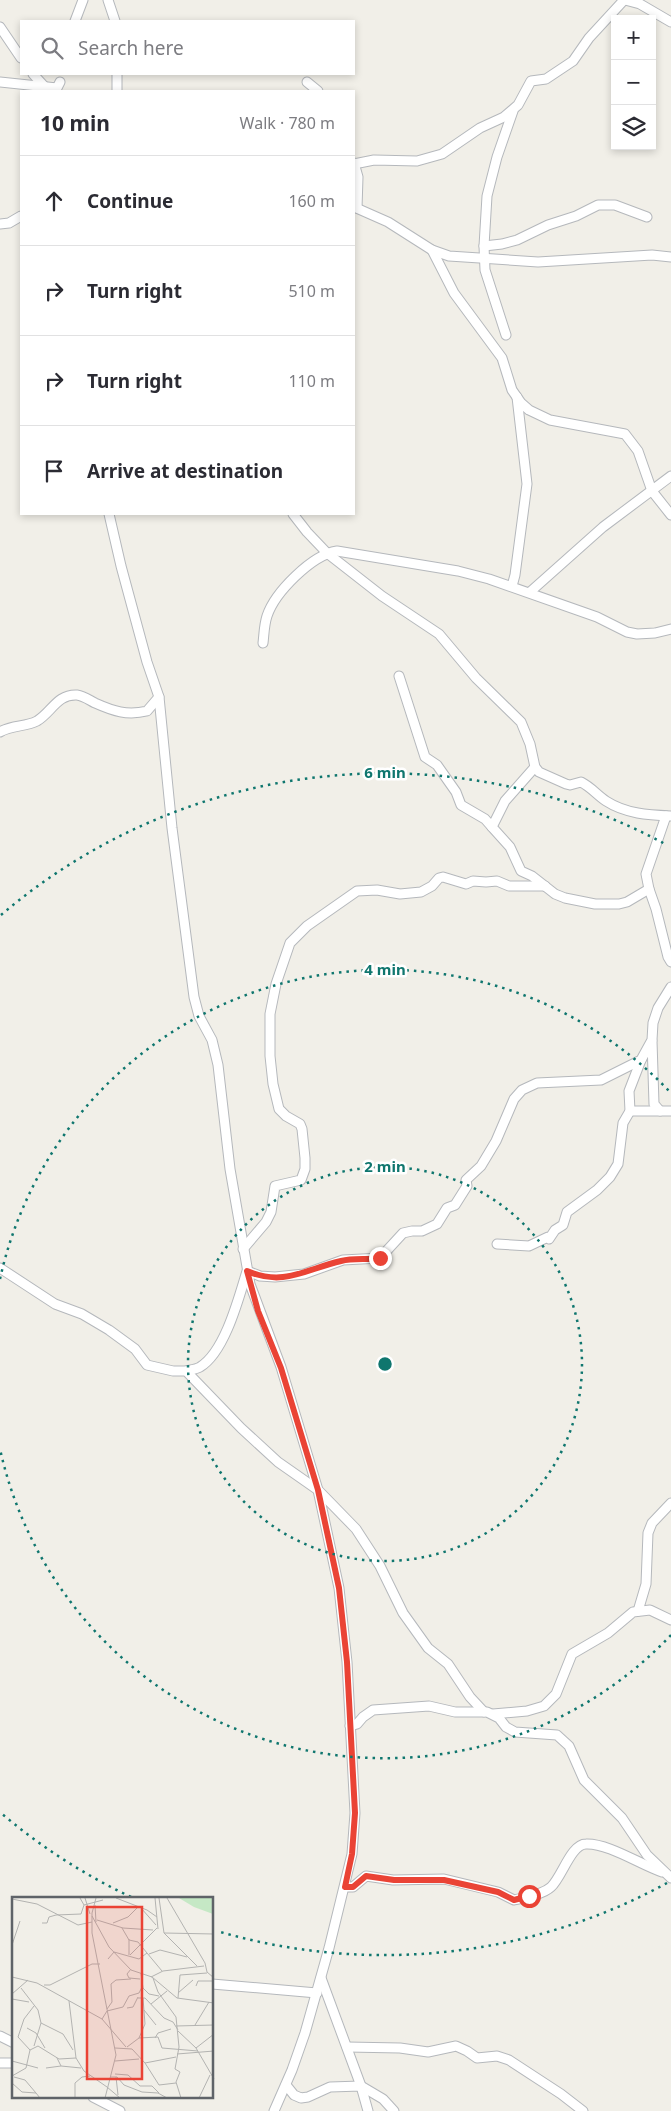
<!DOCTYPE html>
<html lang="en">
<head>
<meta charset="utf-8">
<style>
  body { margin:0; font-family:"Noto Sans",sans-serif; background:#f7f7f7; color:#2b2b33 }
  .controls { position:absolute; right:15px; top:15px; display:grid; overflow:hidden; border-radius:0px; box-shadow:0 2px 8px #0003 }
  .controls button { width:45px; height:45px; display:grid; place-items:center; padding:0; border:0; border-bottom:1px solid #e1e1e2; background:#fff; color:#2b2b33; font:25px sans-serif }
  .stop { position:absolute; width:15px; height:15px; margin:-11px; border:4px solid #ea4335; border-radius:50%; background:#fff }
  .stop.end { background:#ea4335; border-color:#fff; box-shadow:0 1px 5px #0008 }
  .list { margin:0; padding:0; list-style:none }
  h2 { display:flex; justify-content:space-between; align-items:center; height:65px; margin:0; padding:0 20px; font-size:21px }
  h2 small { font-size:16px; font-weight:400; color:#7c7c81 }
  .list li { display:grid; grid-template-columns:32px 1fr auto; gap:15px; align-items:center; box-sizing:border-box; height:90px; padding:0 20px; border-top:1px solid #e1e1e2 }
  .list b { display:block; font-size:19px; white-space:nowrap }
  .list em { font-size:16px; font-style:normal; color:#7c7c81 }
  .icon { flex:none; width:28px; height:28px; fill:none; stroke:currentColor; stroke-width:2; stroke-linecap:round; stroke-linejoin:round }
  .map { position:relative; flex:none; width:671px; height:2111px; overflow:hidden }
  .search { position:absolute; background:#fff; box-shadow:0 2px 8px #0003; left:20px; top:20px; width:335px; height:55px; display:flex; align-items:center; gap:12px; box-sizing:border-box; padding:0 18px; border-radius:0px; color:#7c7c81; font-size:19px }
  .panel { position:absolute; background:#fff; box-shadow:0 2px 8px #0003; left:20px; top:90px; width:335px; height:425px; border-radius:0px }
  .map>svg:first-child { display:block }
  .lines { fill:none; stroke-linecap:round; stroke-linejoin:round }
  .minor-casing { stroke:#b5b8bc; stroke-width:11 }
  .minor { stroke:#fff; stroke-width:9 }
  .route { stroke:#ea4335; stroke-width:6 }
  .ring { fill:none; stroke:#0f766e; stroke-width:2.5; stroke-dasharray:2.5 5 }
  .inset-road { fill:none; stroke:#b3b3b1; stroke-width:1 }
  .view { fill:#ea4335; fill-opacity:0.15; stroke:#ea4335; stroke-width:2.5 }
  .inset-edge { fill:none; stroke:#5f6368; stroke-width:2.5 }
  .centre { fill:#0f766e; stroke:#fff; stroke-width:2.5 }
  .ring-label { font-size:15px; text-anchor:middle; font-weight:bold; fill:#0f766e; stroke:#fff; stroke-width:5; stroke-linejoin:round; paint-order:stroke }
</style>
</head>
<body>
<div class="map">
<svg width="671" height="2111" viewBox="0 0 671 2111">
  <rect width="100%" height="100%" fill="#f1efe8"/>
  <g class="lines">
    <defs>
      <g id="minor">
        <polyline points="108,0 115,21"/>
        <polyline points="625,0 640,4 671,22"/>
        <polyline points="75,21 83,0"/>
        <polyline points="0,27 21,58"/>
        <polyline points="33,74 44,86"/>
        <polyline points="117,74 117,91"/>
        <polyline points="0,82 57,88 60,82"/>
        <polyline points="307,82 318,91"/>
        <polyline points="354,163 358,177 357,208"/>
        <polyline points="354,164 374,160 417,161 442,154 480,128 504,117 518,105 531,81 546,79 573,61 589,38 624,0"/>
        <polyline points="354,207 388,222 432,250 449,256 538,262 652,255 671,257"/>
        <polyline points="0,224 9,223 21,216"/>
        <polyline points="484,246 502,244 517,240 548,225 576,216 598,205 615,205 647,217"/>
        <polyline points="432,250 454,293 502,358 512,390 521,403 529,410 550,420 625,434 638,451 652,491 671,515"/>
        <polyline points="506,335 485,270 484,246 487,196 497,157 513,111"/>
        <polyline points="109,514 121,566 147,662 159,697 172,828 194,997 199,1016 212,1040 218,1065 230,1169 250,1284 281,1367 318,1490 339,1588 347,1662 355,1813 352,1854 329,1948 305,2033 292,2070 274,2111"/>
        <path d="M293,514L307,532L327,553L382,596L439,634L476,678L521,722L530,744L535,767L539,772L566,784L570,785L581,782C591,787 597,795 606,801C626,814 649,815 671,816"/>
        <polyline points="512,586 515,575 527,484 517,397"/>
        <polyline points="530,592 603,527 671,476"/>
        <path d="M263,643C264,635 264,625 267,616C275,592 312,555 337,551L458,571L489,579L597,617L627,632L637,634L655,633L671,629"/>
        <polyline points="399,676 425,757 437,765 456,792 461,805 485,819 492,827"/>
        <path d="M0,732C11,725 26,727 37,721C52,712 57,694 77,695C84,696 89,700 95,703C113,711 127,716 147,711L159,697"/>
        <polyline points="535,767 505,801 492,827 510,847 521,871 532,876 555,894 565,898 595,904 619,904 627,902 649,889"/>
        <polyline points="666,816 646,874 649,889 656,909 668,957 671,962"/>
        <polyline points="652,1041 654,1104 660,1111"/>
        <polyline points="630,1111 671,1111"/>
        <polyline points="497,1244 529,1246 548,1237 549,1239 555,1230 563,1225 567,1212 597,1190 610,1177 618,1164 623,1123 630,1111 629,1091 641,1060"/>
        <polyline points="243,1249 266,1222 271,1212 275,1186 301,1180 305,1169 305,1158 302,1129 300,1124 286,1116 279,1109 273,1084 270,1056 270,1014 276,984 290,943 307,926 357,891 377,890 400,894 421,892 432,886 439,878 443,877 466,884 473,881 486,882 497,881 509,886 545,886"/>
        <polyline points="0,1268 55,1304 82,1314 109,1330 135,1349 147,1365 173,1371 186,1371 241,1428 278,1462 318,1490 356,1529 380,1566 403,1613 428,1648 448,1664 470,1697 484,1712"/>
        <path d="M186,1371C190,1370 197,1369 200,1367C225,1352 239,1297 247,1271L260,1276L275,1277L304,1274L343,1260L380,1258L403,1233L412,1231H422L437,1224L447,1208L455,1205L467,1186L466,1180L481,1166L496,1141L514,1099L522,1090L537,1083L601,1080L641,1060L652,1040L653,1023L658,1008L671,987"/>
        <polyline points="638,1611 646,1584 648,1533 652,1523 671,1503"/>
        <polyline points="493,1714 527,1711 544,1706 556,1694 572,1654 608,1633 633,1612 650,1610 671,1620"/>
        <polyline points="350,1726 357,1724 363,1717 373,1710 429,1706 455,1712 487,1712 499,1718 506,1727 515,1732 557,1735 569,1746 584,1780 622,1818 647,1855 671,1878"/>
        <path d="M345,1887H353L366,1876L393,1880L444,1879L498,1892L514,1900C526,1897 542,1895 551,1887C562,1877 571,1844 586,1844C608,1843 641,1865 662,1872"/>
        <polyline points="321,1978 361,2086 368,2111"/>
        <polyline points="212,1984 317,1993"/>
        <polyline points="0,2036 14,2043"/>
        <polyline points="347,2047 400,2048 428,2052 456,2046 467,2051 477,2058 497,2056 509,2060 561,2094 583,2111"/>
        <polyline points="0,2063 14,2063"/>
        <polyline points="286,2085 294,2095 301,2098 308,2097 330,2087 361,2086 383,2099 394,2111"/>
        <polyline points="93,2097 120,2111"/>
      </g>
    </defs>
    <use href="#minor" class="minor-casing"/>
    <use href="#minor" class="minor"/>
  </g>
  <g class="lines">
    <path class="route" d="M380,1258C367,1260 354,1258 341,1261C306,1269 284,1287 247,1271L258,1311L281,1368L318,1490L339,1588L347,1662L355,1813L352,1854L345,1887H353L366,1876L394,1880H444L498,1892L514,1900L529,1896"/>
  </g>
  <g class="ring">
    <circle cx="385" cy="1364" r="197"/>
    <path d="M671 1635A394 394 0 0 1 0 1449M0 1279A394 394 0 0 1 671 1093"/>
    <path d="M667 1883A591 591 0 0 1 217 1931M131 1897A591 591 0 0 1 1 1813M1 915A591 591 0 0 1 667 845"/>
  </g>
  <g transform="translate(12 1897)">
    <rect width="201" height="201" fill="#f1efe8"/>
    <path d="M167,1H201V17L182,10Z" fill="#c5e8c5"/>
    <path class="inset-road" d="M73,1L78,17M84,1L80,16V36L104,158L93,201M104,1L135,13L145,20M143,1L146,32M147,1L152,36L202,37M155,1L193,66L195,75L202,81M0,2L25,7L66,28L80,25M72,8L91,3M83,8L84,25M129,11L144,28M44,18L69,17L72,8L68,1M80,19L97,50L119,73L140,80L165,101L202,106M85,23L111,31L141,33M30,26H35L37,20L44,18M101,26L116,20L126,10M110,31L117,43L126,45L135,56M152,36L185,69M0,48L8,24M137,57L148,53L175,60M117,58V42M118,58L145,31M96,62L102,55L127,62L135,56L150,74M119,72L115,77L117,81L128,82M129,76L131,91L137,97L147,99M0,80L25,86L90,122L114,150M139,80L151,74L192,69M141,81L146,95L164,120L167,150L163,172L168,175L164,185L169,201M32,88H38L80,67H88M184,89L186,84H202M9,91L26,113L29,126L51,137L61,153M166,96L181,83M0,97L16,83M126,101H133L152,121L161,125L166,133M166,101L168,78L195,76M0,102L17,105M57,104L64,161M139,107L155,94M115,111L121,110L126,100M95,112L100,105L99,87L104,83L119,82M132,113L144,128M90,122L95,114L111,110L117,99L127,96L130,90M183,128L197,105M164,129L202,128M15,131L24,136L33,151M166,134L184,151L202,182M127,141L133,127L131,101M143,141L146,136L159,132M22,149L29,126M115,150L127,141L146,140L150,151L186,154M103,151L120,152L133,166L164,160M184,151L202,137M18,153L6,140L12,122L22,109M165,157L202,154M45,161L49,169L69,171M0,164L26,171M103,164L127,162M133,166L147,188L164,186M34,171L49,169M103,177L116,178L128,189H140L147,196M0,179L14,171L18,153L26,149L47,162L64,161L72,174L95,190M2,180L13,183L24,196M98,180H105L112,188L130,195L146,196L155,201M104,180L106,198M0,186L10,195L24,196L28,201M95,190L108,201M63,200V186L70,180L78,179M187,201L198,178"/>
    <path class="view" d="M75,10H130V182H75Z"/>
    <rect width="201" height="201" class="inset-edge"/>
  </g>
  <circle cx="385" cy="1364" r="8" class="centre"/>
  <g class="ring-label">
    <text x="385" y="778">6 min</text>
    <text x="385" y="975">4 min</text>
    <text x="385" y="1172">2 min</text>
  </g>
</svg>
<div class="controls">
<button>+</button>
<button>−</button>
<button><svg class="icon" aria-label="layers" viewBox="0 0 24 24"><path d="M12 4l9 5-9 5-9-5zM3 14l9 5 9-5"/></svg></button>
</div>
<div class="stop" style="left:529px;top:1896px"></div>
<div class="stop end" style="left:380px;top:1258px"></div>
<div class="search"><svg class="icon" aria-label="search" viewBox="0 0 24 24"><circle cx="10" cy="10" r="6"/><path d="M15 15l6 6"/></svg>Search here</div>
<section class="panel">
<h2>10 min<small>Walk · 780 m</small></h2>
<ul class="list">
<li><svg class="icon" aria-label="ahead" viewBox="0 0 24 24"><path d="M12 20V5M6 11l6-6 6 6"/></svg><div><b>Continue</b></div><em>160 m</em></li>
<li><svg class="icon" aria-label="right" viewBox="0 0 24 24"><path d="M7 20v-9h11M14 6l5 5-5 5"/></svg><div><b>Turn right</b></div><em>510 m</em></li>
<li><svg class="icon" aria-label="right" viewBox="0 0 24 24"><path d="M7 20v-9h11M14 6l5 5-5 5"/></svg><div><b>Turn right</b></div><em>110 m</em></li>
<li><svg class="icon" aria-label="arrive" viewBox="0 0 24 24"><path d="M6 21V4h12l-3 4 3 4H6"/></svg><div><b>Arrive at destination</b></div></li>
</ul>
</section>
</div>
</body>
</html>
